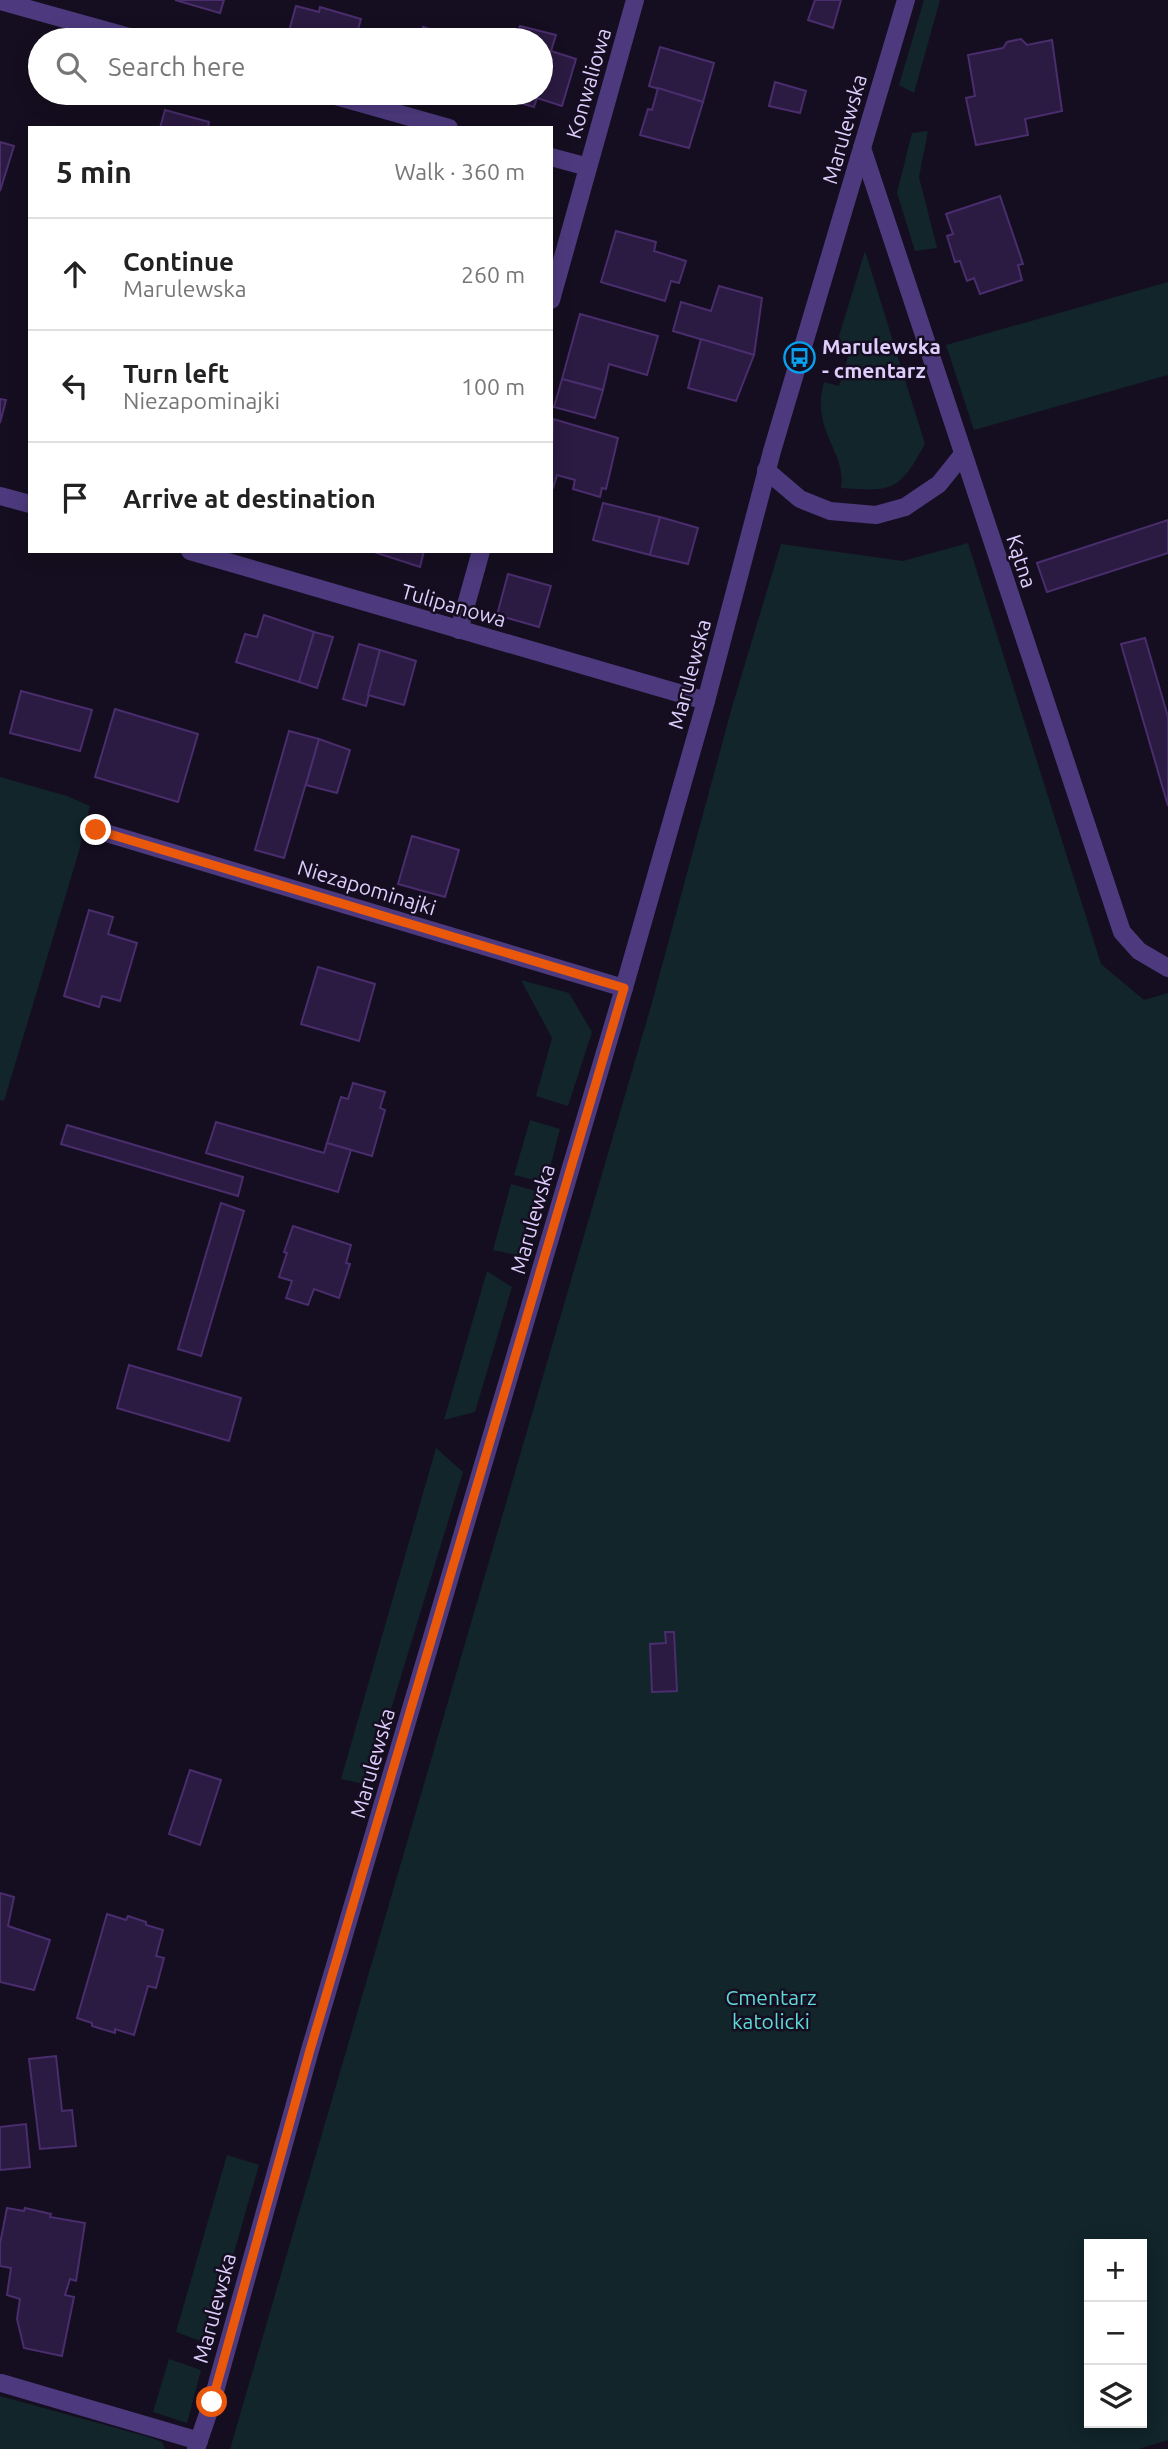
<!DOCTYPE html>
<html lang="en">
<head>
<meta charset="utf-8">
<style>
  body { margin:0; font-family:Ubuntu,sans-serif; background:#f2f2f2; color:#222 }
  .controls { position:absolute; right:21px; bottom:21px; display:grid; overflow:hidden; border-radius:0px; box-shadow:0 4px 18px #0003 }
  .controls button { width:63px; height:63px; display:grid; place-items:center; padding:0; border:0; border-bottom:2px solid #e0e0e0; background:#fff; color:#222; font:35px sans-serif }
  .stop { position:absolute; width:21px; height:21px; margin:-16px; border:5px solid #ea580c; border-radius:50%; background:#fff }
  .stop.end { background:#ea580c; border-color:#fff; box-shadow:0 2px 7px #0008 }
  .list { margin:0; padding:0; list-style:none }
  h2 { display:flex; justify-content:space-between; align-items:center; height:91px; margin:0; padding:0 28px; font-size:30px }
  h2 small { font-size:23px; font-weight:400; color:#767676 }
  .list li { display:grid; grid-template-columns:46px 1fr auto; gap:21px; align-items:center; box-sizing:border-box; height:112px; padding:0 28px; border-top:2px solid #e0e0e0 }
  .list b { display:block; font-size:26px; white-space:nowrap }
  .list p { margin:0; font-size:23px; white-space:nowrap; color:#767676 }
  .list em { font-size:23px; font-style:normal; color:#767676 }
  .icon { flex:none; width:38px; height:38px; fill:none; stroke:currentColor; stroke-width:2; stroke-linecap:round; stroke-linejoin:round }
  .map { position:relative; flex:none; width:1168px; height:2449px; overflow:hidden }
  .search { position:absolute; background:#fff; box-shadow:0 4px 18px #0003; left:28px; top:28px; width:525px; height:77px; display:flex; align-items:center; gap:18px; box-sizing:border-box; padding:0 24px; border-radius:38px; color:#767676; font-size:26px }
  .panel { position:absolute; background:#fff; box-shadow:0 4px 18px #0003; left:28px; top:126px; width:525px; height:427px; border-radius:0px }
  .map>svg:first-child { display:block }
  .green { fill:#11252a; fill-rule:evenodd }
  .building { fill:#2b1a41; stroke:#492d6c; stroke-width:2 }
  .lines { fill:none; stroke-linecap:round; stroke-linejoin:round }
  .service { stroke:#4d3a7e; stroke-width:18 }
  .minor { stroke:#4d3a7e; stroke-width:18 }
  .tertiary { stroke:#4d3a7e; stroke-width:18 }
  .route { stroke:#ea580c; stroke-width:9 }
  .labels { text-anchor:middle; dominant-baseline:central; stroke-width:5; stroke-linejoin:round; paint-order:stroke }
  .street-label { font-size:21px; fill:#dfcefd; stroke:#150e20 }
  .poi-label { font-size:21px; font-weight:bold; fill:#dfcefd; stroke:#150e20; text-anchor:start }
  .park-label { font-size:21px; fill:#5ddbd9; stroke:#150e20 }
</style>
</head>
<body>
<div class="map">
<svg width="1168" height="2449" viewBox="0 0 1168 2449">
  <rect width="100%" height="100%" fill="#150e20"/>
  <g class="green">
    <polygon points="924,0 940,0 914,93 899,85"/>
    <polygon points="928,131 919,177 937,248 915,251 897,193 912,133"/>
    <path d="M865,251L925,444C899,491 893,492 841,488C847,451 810,431 824,382L839,386L849,354L835,349Z"/>
    <polygon points="1168,282 1168,375 974,430 946,345"/>
    <path d="M968,543L1101,964L1144,1000L1168,993V2440L1139,2449H230L651,1006L732,707L781,544L903,561ZM1089,2244H1142V2423H1089Z"/>
    <polygon points="0,777 67,796 90,806 79,851 4,1101 0,1100"/>
    <polygon points="521,980 569,993 592,1032 568,1106 536,1096 552,1038"/>
    <polygon points="530,1120 560,1129 546,1183 514,1175"/>
    <polygon points="511,1184 543,1193 528,1245 516,1255 493,1250"/>
    <polygon points="487,1271 512,1287 475,1412 444,1420"/>
    <polygon points="436,1448 463,1472 368,1785 341,1779"/>
    <polygon points="227,2155 259,2165 208,2344 176,2332"/>
    <polygon points="169,2359 201,2370 187,2423 153,2412"/>
    <polygon points="0,2396 149,2437 162,2442 165,2449 0,2449"/>
  </g>
  <g class="building">
    <polygon points="175,0 224,0 220,13"/>
    <polygon points="815,0 841,0 833,28 808,20"/>
    <polygon points="296,6 319,12 320,7 361,19 355,40 287,38"/>
    <polygon points="520,26 556,35 551,51 576,59 562,106 537,98 534,107 500,97 501,93 541,93 541,40 516,40"/>
    <polygon points="423,27 466,40 419,40"/>
    <polygon points="1021,39 1027,45 1052,40 1062,111 1025,119 1028,135 976,145 966,98 975,96 968,55 1003,48 1007,42"/>
    <polygon points="660,47 714,63 703,102 649,86"/>
    <polygon points="775,82 806,91 800,113 769,106"/>
    <polygon points="658,88 703,102 689,148 640,135 648,109 652,110"/>
    <polygon points="165,110 209,122 208,128 160,128"/>
    <polygon points="0,142 14,146 0,191"/>
    <polygon points="1000,196 1023,264 1018,265 1022,280 980,294 974,278 967,281 960,261 955,262 947,236 953,234 946,214"/>
    <polygon points="616,231 656,242 654,251 686,261 679,283 671,281 665,301 601,282"/>
    <polygon points="719,286 762,298 754,355 673,331 681,302 711,311"/>
    <polygon points="580,314 658,336 647,375 609,364 603,390 562,379"/>
    <polygon points="701,339 754,355 736,401 688,388"/>
    <polygon points="562,379 603,390 595,418 554,407"/>
    <polygon points="0,399 6,400 0,423"/>
    <polygon points="553,419 618,438 606,489 602,488 600,497 573,489 575,480 557,475 553,488 551,488"/>
    <polygon points="603,503 660,517 650,555 593,540"/>
    <polygon points="660,517 698,528 688,564 650,555"/>
    <polygon points="1168,520 1168,553 1047,592 1037,563"/>
    <polygon points="371,551 424,551 420,567"/>
    <polygon points="508,574 551,586 539,627 497,615"/>
    <polygon points="264,615 314,632 299,682 236,662 245,634 257,637"/>
    <polygon points="314,632 333,637 317,688 299,682"/>
    <polygon points="1145,638 1168,717 1168,806 1121,644"/>
    <polygon points="359,644 380,650 366,706 343,699"/>
    <polygon points="380,650 416,661 404,705 368,695"/>
    <polygon points="21,691 92,710 80,751 10,733"/>
    <polygon points="115,709 198,734 178,802 95,777"/>
    <polygon points="289,731 319,739 284,858 255,850"/>
    <polygon points="319,739 350,750 337,793 306,785"/>
    <polygon points="412,836 459,850 445,897 398,884"/>
    <polygon points="89,910 113,917 108,934 137,943 120,1001 102,996 99,1007 64,996"/>
    <polygon points="318,967 375,984 359,1041 301,1024"/>
    <polygon points="353,1083 385,1092 380,1108 385,1110 372,1156 327,1143 341,1097 348,1099"/>
    <polygon points="216,1122 324,1153 327,1143 351,1150 338,1192 206,1153"/>
    <polygon points="67,1125 243,1177 238,1196 61,1144"/>
    <polygon points="221,1203 244,1211 201,1356 178,1349"/>
    <polygon points="293,1226 351,1245 346,1263 350,1264 339,1298 314,1289 308,1305 286,1298 292,1281 279,1277 287,1253 284,1252"/>
    <polygon points="129,1365 241,1398 229,1441 117,1408"/>
    <polygon points="665,1632 674,1632 677,1691 652,1692 650,1644 666,1643"/>
    <polygon points="190,1770 221,1780 200,1845 169,1834"/>
    <polygon points="0,1893 14,1897 8,1926 50,1940 34,1990 0,1982"/>
    <polygon points="107,1914 126,1920 128,1916 146,1922 146,1925 163,1930 156,1956 164,1958 156,1988 148,1986 134,2035 115,2029 115,2033 92,2026 92,2023 77,2018"/>
    <polygon points="56,2056 62,2111 72,2110 76,2146 40,2149 29,2059"/>
    <polygon points="26,2124 30,2167 0,2170 0,2127"/>
    <polygon points="7,2208 24,2211 25,2208 51,2214 50,2217 85,2223 76,2281 70,2279 65,2295 74,2297 62,2356 24,2348 17,2319 20,2299 7,2295 11,2268 0,2266 0,2244"/>
  </g>
  <g class="lines">
    <g class="service">
      <polyline points="766,470 800,499 830,511 876,515 905,507 939,484 963,454"/>
      <polyline points="1,2383 199,2441"/>
    </g>
    <g class="minor">
      <polyline points="0,1 140,40"/>
      <polyline points="325,93 449,128"/>
      <polyline points="862,148 1122,932 1139,951 1168,968"/>
      <polyline points="551,157 588,167"/>
      <polyline points="551,300 635,0"/>
      <polyline points="0,496 30,504"/>
      <polyline points="190,551 706,701"/>
      <polyline points="459,630 481,551"/>
      <polyline points="96,830 624,988"/>
    </g>
    <polyline class="tertiary" points="196,2449 212,2402 310,2050 624,988 706,701 772,451 906,0"/>
  </g>
  <g class="lines">
    <polyline class="route" points="96,830 624,988 310,2050 212,2402"/>
  </g>
  <defs>
    <symbol id="bus-ring" viewBox="-11 -11 22 22"><circle r="9.5" fill="#150e20" stroke="#08a1f0" stroke-width="1.5"/><path d="M-5-6H5V4H4V6H2V4H-2V6H-4V4H-5ZM-3.5-4V0h7V-4ZM-3.5 1.2v1.5H-2V1.2ZM2 1.2v1.5H3.5V1.2Z" fill="#08a1f0"/></symbol>
  </defs>
  <g fill-rule="evenodd">
    <use href="#bus-ring" x="782" y="340" width="35" height="35"/>
  </g>
  <g class="labels">
    <g class="street-label">
      <text transform="translate(588 83) rotate(-74)">Konwaliowa</text>
      <text transform="translate(844 129) rotate(-74)">Marulewska</text>
      <text transform="translate(1022 561) rotate(72)">Kątna</text>
      <text transform="translate(454 605) rotate(16)">Tulipanowa</text>
      <text transform="translate(689 674) rotate(-75)">Marulewska</text>
      <text transform="translate(367 887) rotate(17)">Niezapominajki</text>
      <text transform="translate(532 1219) rotate(-74)">Marulewska</text>
      <text transform="translate(372 1763) rotate(-74)">Marulewska</text>
      <text transform="translate(214 2308) rotate(-75)">Marulewska</text>
    </g>
    <g class="poi-label">
      <text x="822" y="346">Marulewska<tspan x="822" dy="24">- cmentarz</tspan></text>
    </g>
    <g class="park-label">
      <text x="771" y="1997">Cmentarz<tspan x="771" dy="24">katolicki</tspan></text>
    </g>
  </g>
</svg>
<div class="controls">
<button>+</button>
<button>−</button>
<button><svg class="icon" aria-label="layers" viewBox="0 0 24 24"><path d="M12 4l9 5-9 5-9-5zM3 14l9 5 9-5"/></svg></button>
</div>
<div class="stop" style="left:212px;top:2402px"></div>
<div class="stop end" style="left:96px;top:830px"></div>
<div class="search"><svg class="icon" aria-label="search" viewBox="0 0 24 24"><circle cx="10" cy="10" r="6"/><path d="M15 15l6 6"/></svg>Search here</div>
<section class="panel">
<h2>5 min<small>Walk · 360 m</small></h2>
<ul class="list">
<li><svg class="icon" aria-label="ahead" viewBox="0 0 24 24"><path d="M12 20V5M6 11l6-6 6 6"/></svg><div><b>Continue</b><p>Marulewska</p></div><em>260 m</em></li>
<li><svg class="icon" aria-label="left" viewBox="0 0 24 24"><path d="M17 20v-9H6M10 6l-5 5 5 5"/></svg><div><b>Turn left</b><p>Niezapominajki</p></div><em>100 m</em></li>
<li><svg class="icon" aria-label="arrive" viewBox="0 0 24 24"><path d="M6 21V4h12l-3 4 3 4H6"/></svg><div><b>Arrive at destination</b></div></li>
</ul>
</section>
</div>
</body>
</html>
